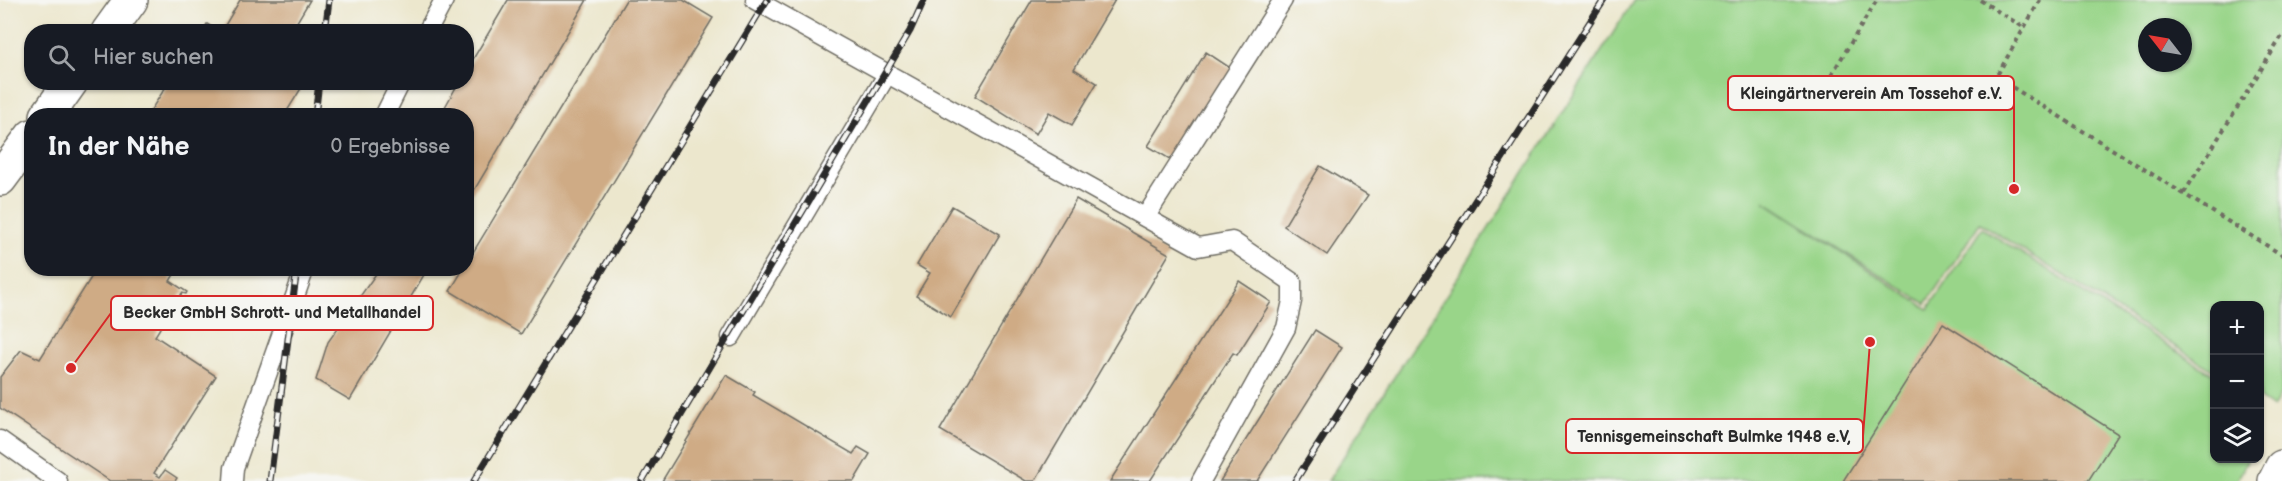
<!DOCTYPE html>
<html lang="de">
<head>
<meta charset="utf-8">
<style>
  body { margin:0; font-family:"Balsamiq Sans",sans-serif; background:#20242c; color:#f1f3f6 }
  .controls { position:absolute; right:18px; bottom:18px; display:grid; overflow:hidden; border-radius:12px; box-shadow:0 2px 4px #0004 }
  .controls button { width:54px; height:54px; display:grid; place-items:center; padding:0; border:0; border-bottom:2px solid #363941; background:#171b24; color:#f1f3f6; font:30px sans-serif }
  .compass { position:absolute; left:2138px; top:18px; width:54px; height:54px; border-radius:50%; background:#171b24; box-shadow:0 2px 4px #0004; rotate:301deg }
  .list { margin:0; padding:0; list-style:none }
  h2 { display:flex; justify-content:space-between; align-items:center; height:78px; margin:0; padding:0 24px; font-size:26px }
  h2 small { font-size:20px; font-weight:400; color:#9ea1a6 }
  .icon { flex:none; width:33px; height:33px; fill:none; stroke:currentColor; stroke-width:2; stroke-linecap:round; stroke-linejoin:round }
  .map { position:relative; flex:none; width:2282px; height:481px; overflow:hidden }
  .search { position:absolute; background:#171b24; box-shadow:0 2px 4px #0004; left:24px; top:24px; width:450px; height:66px; display:flex; align-items:center; gap:15px; box-sizing:border-box; padding:0 21px; border-radius:24px; color:#9ea1a6; font-size:22px }
  .panel { position:absolute; background:#171b24; box-shadow:0 2px 4px #0004; left:24px; top:108px; width:450px; height:168px; border-radius:24px }
  .map>svg:first-child { display:block }
  .green { fill:#99d589; stroke:#62805a; stroke-width:1.5; fill-rule:evenodd }
  .building { fill:#cfab85 }
  .lines { fill:none; stroke-linecap:round; stroke-linejoin:round }
  .lane-casing { stroke:#6f6d64; stroke-width:21 }
  .street-casing { stroke:#6f6d64; stroke-width:36 }
  .path { stroke:#6f6d64; stroke-width:4; stroke-dasharray:4.5 4.5; stroke-linecap:butt }
  .lane { stroke:#fff; stroke-width:18 }
  .street { stroke:#fff; stroke-width:33 }
  .rail-casing { stroke:#2b2b2b; stroke-width:7 }
  .rail { stroke:#f6f6f2; stroke-width:4.5; stroke-dasharray:14; stroke-linecap:butt }
  .leader { fill:none; stroke:#d62828; stroke-width:2 }
  .callout-dot { fill:#d62828; stroke:#f6f6f2; stroke-width:2 }
  .callout { fill:#f6f6f2; stroke:#d62828; stroke-width:2 }
  .callout-label { font-size:16px; text-anchor:middle; font-weight:bold; fill:#2b2b2b }
</style>
</head>
<body>
<div class="map">
<svg width="2282" height="481" viewBox="0 0 2282 481">
  <rect width="100%" height="100%" fill="#f6f6f2"/>
  <filter id="ink" filterUnits="userSpaceOnUse"><feTurbulence type="fractalNoise" baseFrequency=".0167" numOctaves="2"/><feDisplacementMap in="SourceGraphic" scale="12" xChannelSelector="R" yChannelSelector="G"/><feConvolveMatrix kernelMatrix="1 2 1 2 8 2 1 2 1" color-interpolation-filters="sRGB"/></filter>
  <filter id="wash" filterUnits="userSpaceOnUse"><feTurbulence type="fractalNoise" baseFrequency=".008" numOctaves="4" result="noise"/><feDisplacementMap in="SourceGraphic" scale="24" xChannelSelector="R" yChannelSelector="G"/><feGaussianBlur stdDeviation="1.35" result="paint"/><feColorMatrix in="noise" values="0 0 0 0 0 0 0 0 0 0 0 0 0 0 0 0 0 1.4 0 .05"/><feComposite in="paint" operator="in"/></filter>
  <g filter="url(#wash)">
    <rect width="100%" height="100%" fill="#ece7cd"/>
    <path class="green" d="M1634,0H2282V392L2273,408L2260,399V306H2214V371L1980,223L1926,304L1764,201L1928,309L1982,228L2214,375V458L2248,459L2237,481H1328ZM2147,27H2183V63H2147Z"/>
    <g id="blocks">
      <g class="building">
        <polygon points="240,0 310,0 291,32 221,32"/>
        <polygon points="508,0 587,0 466,204 466,116 440,116 459,82 466,82 466,71"/>
        <polygon points="626,0 683,0 713,18 521,334 450,291 464,268 466,268 466,264"/>
        <polygon points="1032,0 1115,0 1074,69 1097,83 1072,125 1049,112 1036,134 975,96"/>
        <polygon points="207,24 220,32 202,32"/>
        <polygon points="1206,52 1235,71 1178,164 1148,146"/>
        <polygon points="169,82 305,82 284,116 147,116"/>
        <polygon points="1320,166 1368,195 1327,255 1284,226"/>
        <polygon points="1076,199 1169,254 1035,481 1026,481 940,430"/>
        <polygon points="952,206 1000,234 951,317 916,296 930,273 917,265"/>
        <polygon points="97,268 178,268 170,281 187,292 186,294 182,293 155,336 216,376 154,473 160,477 165,470 177,478 175,481 110,481 0,408 0,377 21,350 40,359"/>
        <polygon points="380,268 428,268 350,400 316,380 328,342"/>
        <polygon points="1239,281 1271,302 1237,355 1233,353 1150,481 1110,481"/>
        <polygon points="1943,323 2118,434 2088,481 1843,481"/>
        <polygon points="1315,330 1342,347 1257,481 1220,481"/>
        <polygon points="726,375 755,392 753,395 853,454 858,447 870,454 854,481 662,481"/>
      </g>
    </g>
  </g>
  <g filter="url(#ink)">
    <use href="#blocks" fill-opacity="0" stroke="#6f6d64" stroke-width="1.5"/>
    <g class="lines">
      <defs>
        <g id="lane">
          <polyline points="755,0 1198,247 1232,241 1292,282 1292,301 1286,328 1201,481"/>
          <polyline points="427,32 444,0"/>
          <polyline points="384,116 401,82"/>
          <polyline points="1146,216 1283,0"/>
          <polyline points="731,337 888,73"/>
          <polyline points="0,440 58,481"/>
          <polyline points="233,481 234,468 305,268"/>
        </g>
        <g id="street">
          <polyline points="108,32 131,0"/>
          <polyline points="47,116 71,82"/>
          <polyline points="0,179 32,136"/>
          <polyline points="2275,481 2282,467"/>
        </g>
      </defs>
      <use href="#lane" class="lane-casing"/>
      <use href="#street" class="street-casing"/>
      <g class="path">
        <polyline points="1980,0 2023,27"/>
        <polyline points="2040,0 1996,77 2282,255"/>
        <polyline points="1822,90 1877,0"/>
        <polyline points="2184,193 2282,36"/>
      </g>
      <use href="#lane" class="lane"/>
      <use href="#street" class="street"/>
      <defs>
        <g id="rail">
          <polyline points="325,32 329,0"/>
          <polyline points="315,116 319,82"/>
          <polyline points="270,481 297,268"/>
          <polyline points="474,481 767,0"/>
          <polyline points="642,481 910,31 924,0"/>
          <polyline points="1295,481 1604,0"/>
        </g>
      </defs>
      <use href="#rail" class="rail-casing"/>
      <use href="#rail" class="rail"/>
    </g>
  </g>
  <path class="leader" d="M2014 189L2014 93M71 368L111 313M1870 342L1863 436"/>
  <g class="callout-dot">
    <circle cx="2014" cy="189" r="6"/>
    <circle cx="71" cy="368" r="6"/>
    <circle cx="1870" cy="342" r="6"/>
  </g>
  <g class="callout">
    <rect x="1728" y="76" width="286" height="34" rx="6"/>
    <rect x="111" y="296" width="322" height="34" rx="6"/>
    <rect x="1566" y="419" width="297" height="34" rx="6"/>
  </g>
  <g class="callout-label">
    <text x="1871" y="99">Kleingärtnerverein Am Tossehof e.V.</text>
    <text x="272" y="318">Becker GmbH Schrott- und Metallhandel</text>
    <text x="1714" y="442">Tennisgemeinschaft Bulmke 1948 e.V,</text>
  </g>
</svg>
<div class="controls">
<button>+</button>
<button>−</button>
<button><svg class="icon" aria-label="layers" viewBox="0 0 24 24"><path d="M12 4l9 5-9 5-9-5zM3 14l9 5 9-5"/></svg></button>
</div>
<svg class="compass" viewBox="-18 -18 36 36"><path d="M0-13l5 13h-10z" fill="#e53935"/><path d="M0 13l5-13h-10z" fill="#9ea1a6"/></svg>
<div class="search"><svg class="icon" aria-label="search" viewBox="0 0 24 24"><circle cx="10" cy="10" r="6"/><path d="M15 15l6 6"/></svg>Hier suchen</div>
<section class="panel">
<h2>In der Nähe<small>0 Ergebnisse</small></h2>
<ul class="list">
</ul>
</section>
</div>
</body>
</html>
